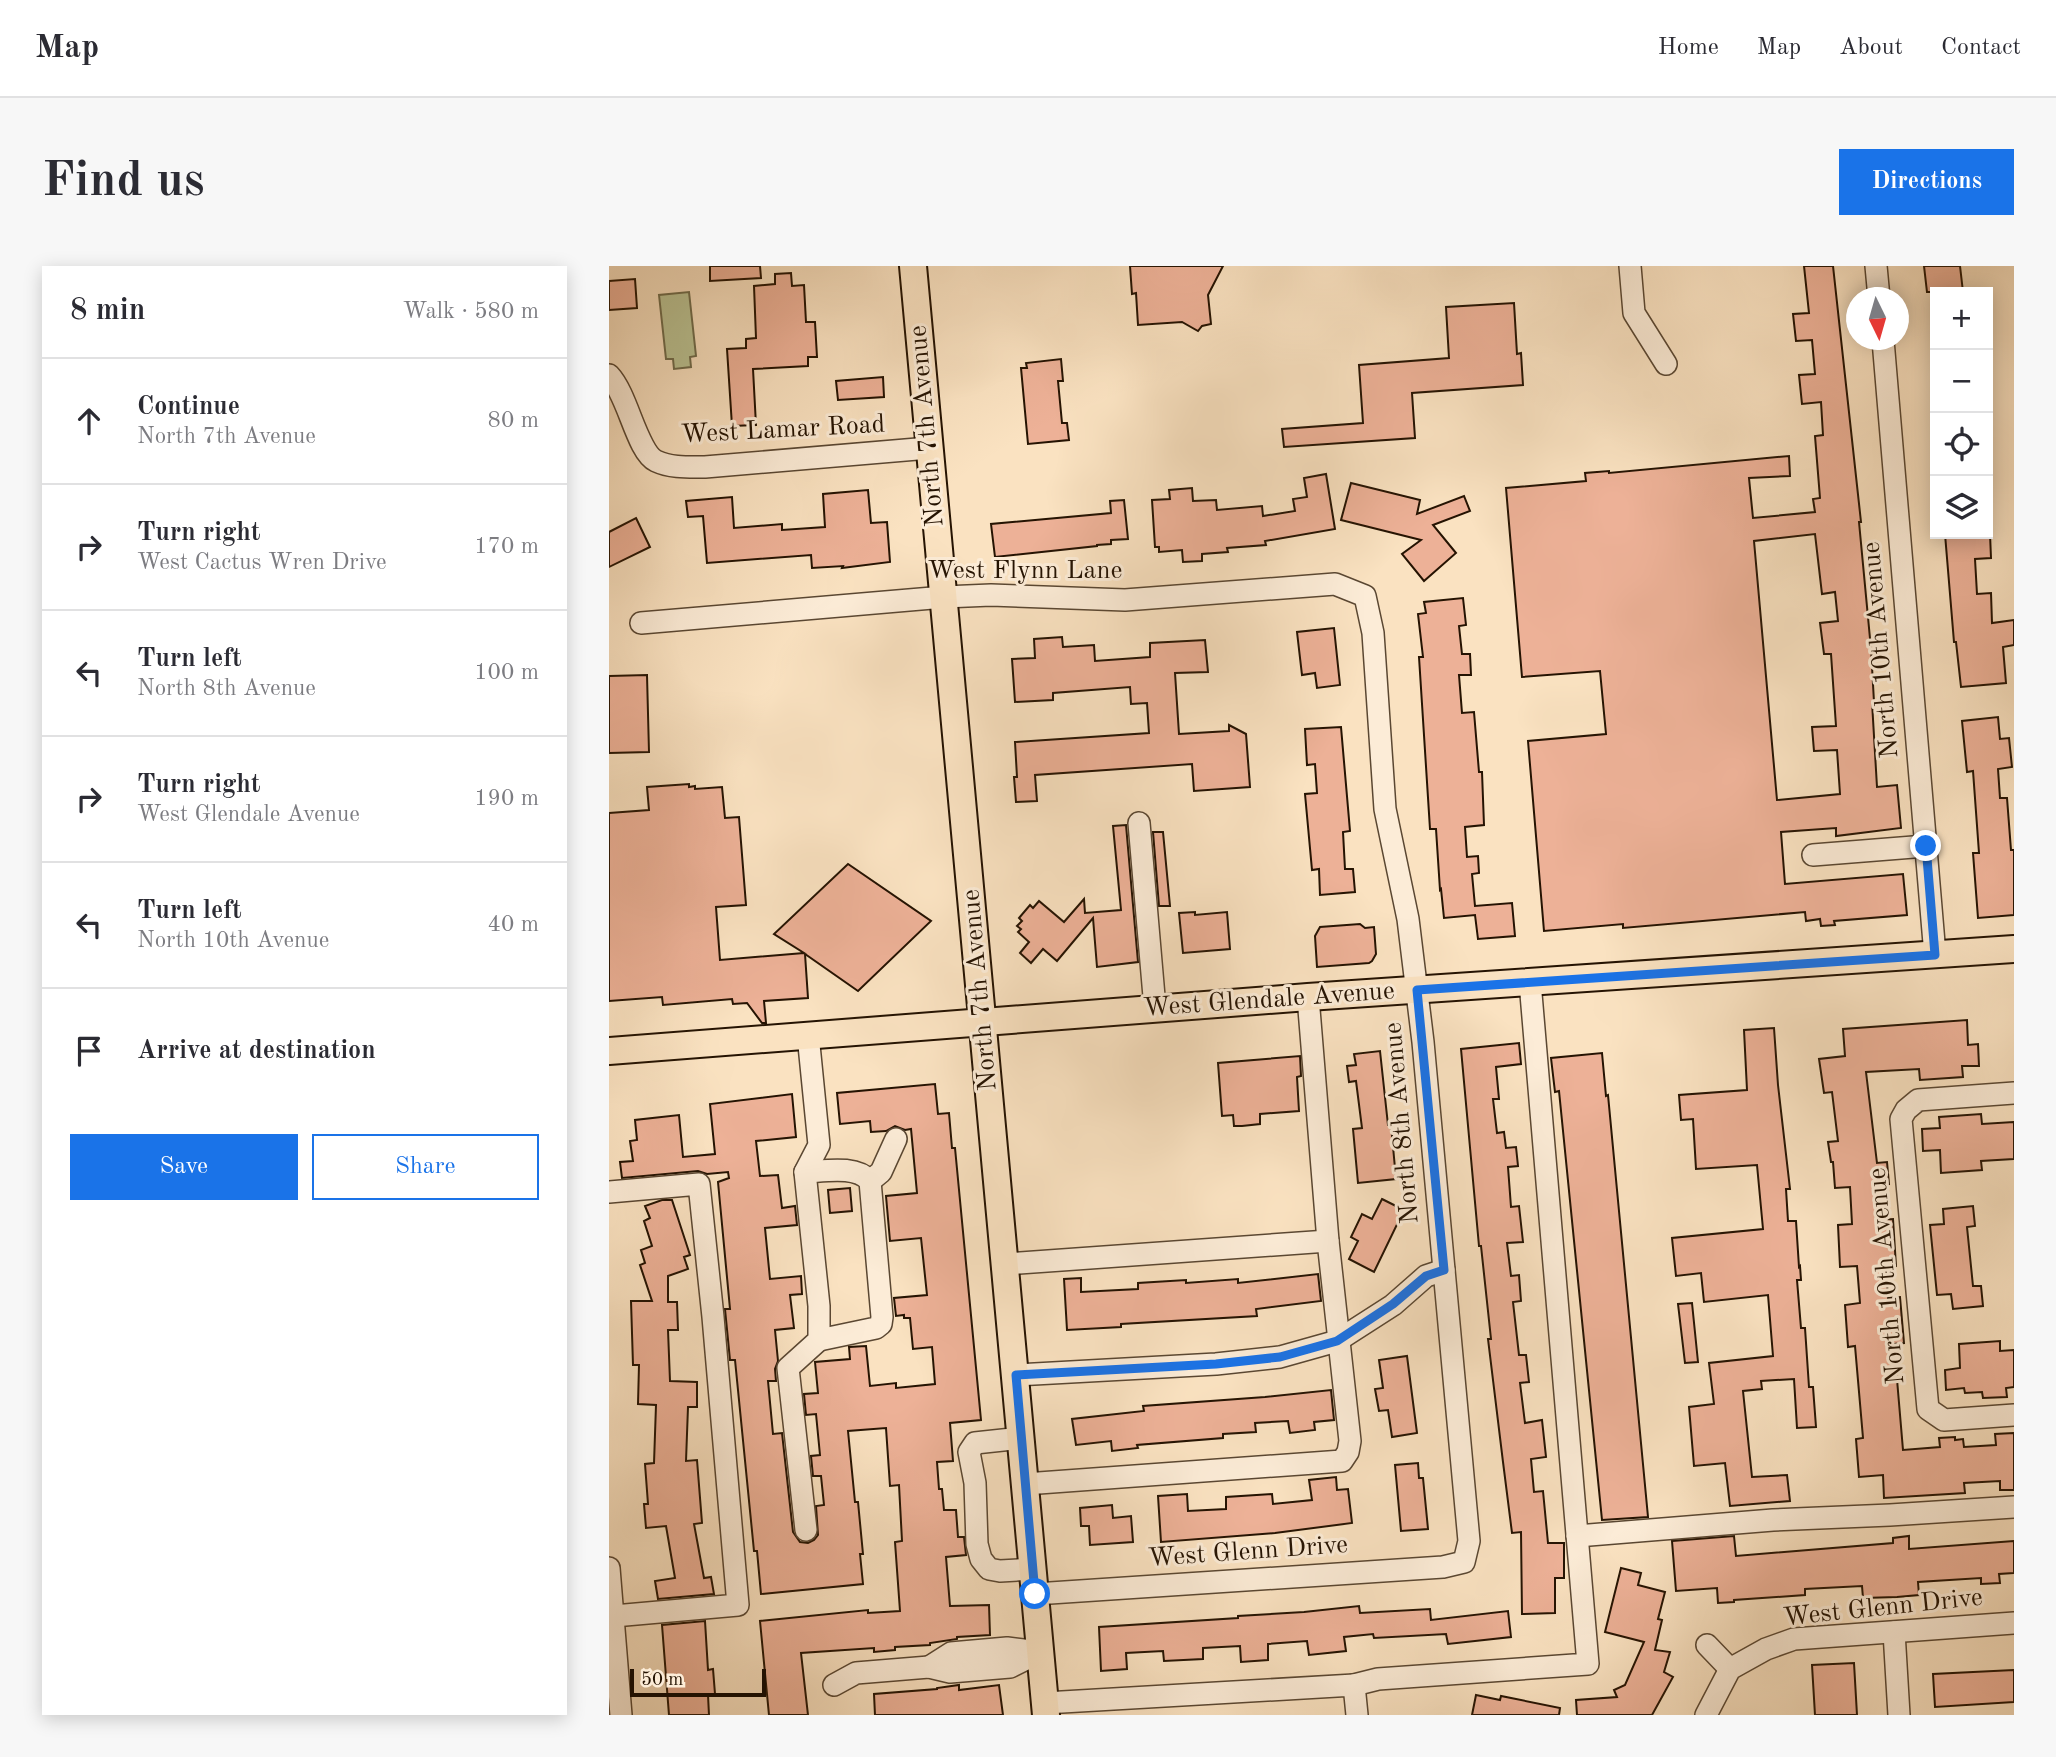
<!DOCTYPE html>
<html lang="en">
<head>
<meta charset="utf-8">
<style>
  body { margin:0; font-family:"Old Standard TT",serif; background:#f7f7f7; color:#2b2b33 }
  .controls { position:absolute; right:21px; top:21px; display:grid; overflow:hidden; border-radius:0px; box-shadow:0 4px 18px #0003 }
  .controls button { width:63px; height:63px; display:grid; place-items:center; padding:0; border:0; border-bottom:2px solid #e1e1e2; background:#fff; color:#2b2b33; font:35px sans-serif }
  .compass { position:absolute; left:1237px; top:21px; width:63px; height:63px; border-radius:50%; background:#fff; box-shadow:0 4px 18px #0003; rotate:175deg }
  .scale { position:absolute; left:21px; bottom:18px; width:136px; box-sizing:border-box; padding-left:7px; border:4px solid #251302; border-top:0; font-size:19px; line-height:24px; white-space:nowrap; color:#251302; -webkit-text-stroke:5px #fcecd7; paint-order:stroke }
  .stop { position:absolute; width:21px; height:21px; margin:-16px; border:5px solid #1a73e8; border-radius:50%; background:#fff }
  .stop.end { background:#1a73e8; border-color:#fff; box-shadow:0 2px 7px #0008 }
  .list { margin:0; padding:0; list-style:none }
  h2 { display:flex; justify-content:space-between; align-items:center; height:91px; margin:0; padding:0 28px; font-size:30px }
  h2 small { font-size:23px; font-weight:400; color:#7c7c81 }
  .list li { display:grid; grid-template-columns:46px 1fr auto; gap:21px; align-items:center; box-sizing:border-box; height:126px; padding:0 28px; border-top:2px solid #e1e1e2 }
  .list b { display:block; font-size:26px; white-space:nowrap }
  .list p { margin:0; font-size:23px; white-space:nowrap; color:#7c7c81 }
  .list em { font-size:23px; font-style:normal; color:#7c7c81 }
  .actions { display:flex; gap:14px; padding:21px 28px }
  .actions a { flex:1; padding:16px 0; border:2px solid #1a73e8; border-radius:0px; text-align:center; font-size:24px; color:#1a73e8 }
  .actions .main { background:#1a73e8; color:#fff }
  .icon { flex:none; width:38px; height:38px; fill:none; stroke:currentColor; stroke-width:2; stroke-linecap:round; stroke-linejoin:round }
  .map { position:relative; flex:none; width:1405px; height:1449px; overflow:hidden; border-radius:0px }
  header { display:flex; align-items:center; gap:42px; box-sizing:border-box; height:98px; padding:0 35px; background:#fff; border-bottom:2px solid #e1e1e2 }
  header strong { font-size:33px }
  nav { display:flex; gap:38px; margin-inline-start:auto; font-size:24px }
  .intro { display:flex; align-items:center; justify-content:space-between; box-sizing:border-box; height:168px; padding:0 42px }
  h1 { margin:0; font-size:49px }
  .button { padding:18px 32px; border-radius:0px; background:#1a73e8; color:#fff; font-size:24px; font-weight:700 }
  main { display:flex; gap:42px; padding:0 42px }
  aside { flex:1; background:#fff; border-radius:0px; box-shadow:0 4px 18px #0003 }
  .map>svg:first-child { display:block }
  .green { fill:#bbc495; stroke:#706c4c; stroke-width:2 }
  .building { fill:#edb197; stroke:#251302; stroke-width:2; fill-rule:evenodd }
  .lines { fill:none; stroke-linecap:round; stroke-linejoin:round }
  .minor-casing { stroke:#5a4732; stroke-width:24 }
  .major-casing { stroke:#251302; stroke-width:30 }
  .minor { stroke:#fcecd7; stroke-width:21 }
  .major { stroke:#fae2c1; stroke-width:26 }
  .route { stroke:#1a73e8; stroke-width:9 }
  .labels { text-anchor:middle; dominant-baseline:central; stroke-width:6; stroke-linejoin:round; paint-order:stroke }
  .street-label { font-size:26px; fill:#251302; stroke:#fcecd7 }
</style>
</head>
<body>
<header>
<strong>Map</strong>
<nav><a>Home</a><a>Map</a><a>About</a><a>Contact</a></nav>
</header>
<div class="intro"><h1>Find us</h1><a class="button">Directions</a></div>
<main>
<aside>
<h2>8 min<small>Walk · 580 m</small></h2>
<ul class="list">
<li><svg class="icon" aria-label="ahead" viewBox="0 0 24 24"><path d="M12 20V5M6 11l6-6 6 6"/></svg><div><b>Continue</b><p>North 7th Avenue</p></div><em>80 m</em></li>
<li><svg class="icon" aria-label="right" viewBox="0 0 24 24"><path d="M7 20v-9h11M14 6l5 5-5 5"/></svg><div><b>Turn right</b><p>West Cactus Wren Drive</p></div><em>170 m</em></li>
<li><svg class="icon" aria-label="left" viewBox="0 0 24 24"><path d="M17 20v-9H6M10 6l-5 5 5 5"/></svg><div><b>Turn left</b><p>North 8th Avenue</p></div><em>100 m</em></li>
<li><svg class="icon" aria-label="right" viewBox="0 0 24 24"><path d="M7 20v-9h11M14 6l5 5-5 5"/></svg><div><b>Turn right</b><p>West Glendale Avenue</p></div><em>190 m</em></li>
<li><svg class="icon" aria-label="left" viewBox="0 0 24 24"><path d="M17 20v-9H6M10 6l-5 5 5 5"/></svg><div><b>Turn left</b><p>North 10th Avenue</p></div><em>40 m</em></li>
<li><svg class="icon" aria-label="arrive" viewBox="0 0 24 24"><path d="M6 21V4h12l-3 4 3 4H6"/></svg><div><b>Arrive at destination</b></div></li>
</ul>
<div class="actions"><a class="main">Save</a><a>Share</a></div>
</aside>
<div class="map">
<svg width="1405" height="1449" viewBox="0 0 1405 1449">
  <rect width="100%" height="100%" fill="#fae2c1"/>
  <filter id="stains"><feTurbulence type="fractalNoise" baseFrequency=".00286" numOctaves="4"/><feColorMatrix values="0 0 0 0 .2 0 0 0 0 .09 0 0 0 0 .02 0 0 0 .5 -.17"/></filter>
  <radialGradient id="worn" r=".72"><stop offset=".6" stop-color="#630" stop-opacity="0"/><stop offset="1" stop-color="#630" stop-opacity=".3"/></radialGradient>
  <polygon class="green" points="80,26 87,90 81,91 82,101 65,103 64,93 57,93 50,29"/>
  <g class="building">
    <polygon points="101,0 151,0 152,12 101,15"/>
    <polygon points="521,0 614,0 599,29 602,58 593,60 589,65 573,56 529,59 527,27 523,28"/>
    <path d="M1195,0H1224L1252,256H1250L1262,383L1265,436H1263L1268,521L1288,519L1292,562L1227,570V562L1172,566L1176,618L1294,608L1298,649L1225,655L1226,659L1212,660L1211,653L1197,655L1196,646L1014,662V658L935,665L919,475L997,468L991,405L913,411L897,222L977,215L976,207L1000,205V207L1180,190L1181,210L1140,212L1144,252L1206,246L1204,233L1211,232L1206,170L1214,169L1212,136L1193,138L1190,109L1206,108L1203,74L1187,75L1184,48L1200,47ZM1206,268L1213,328L1226,326L1229,355L1211,357L1215,388H1222L1227,460L1203,461L1205,485L1228,484L1231,528L1168,534L1145,275Z"/>
    <polygon points="1315,0 1351,0 1354,26 1318,26"/>
    <polygon points="182,7 183,20 195,19 197,56 206,56 208,91 199,91 199,100 144,103 147,159 123,160 118,83 137,82 137,73 147,72 145,20 166,18 166,8"/>
    <polygon points="26,13 28,42 0,44 0,15"/>
    <polygon points="905,37 908,88 912,87 914,119 803,127 806,172 675,181 673,163 754,157 750,99 840,92 837,41"/>
    <polygon points="452,93 454,115 449,115 453,157 458,157 460,174 419,178 412,102 418,102 417,97"/>
    <polygon points="274,111 275,131 229,134 227,115"/>
    <polygon points="717,208 726,263 656,275 657,279 618,282 619,286 593,288 593,295 574,296 573,284 550,286 550,281 546,281 543,234 561,233 560,224 583,222 584,235 607,234 608,244 653,240 654,250 686,245 684,233 698,231 695,212"/>
    <polygon points="742,217 811,234 808,248 855,230 861,245 824,259 847,287 815,315 793,288 812,274 732,254"/>
    <polygon points="259,224 262,257 278,256 281,296 233,302 234,300 203,302 202,289 98,297 94,250 79,251 77,235 123,231 125,262 173,258 173,264 216,261 214,228"/>
    <polygon points="515,234 519,273 502,274 502,278 488,279 488,280 386,291 382,258 502,247 501,235"/>
    <polygon points="27,252 41,281 0,301 0,266"/>
    <polygon points="1336,268 1381,268 1382,292 1366,293 1368,328 1382,327 1383,357 1405,354 1405,379 1394,381 1397,417 1352,421 1347,376 1345,376"/>
    <polygon points="854,332 857,359 850,360 853,388 861,388 862,409 850,409 853,447 865,446 870,506 873,506 875,559 856,561 858,591 869,590 870,607 863,608 866,640 903,637 906,670 869,673 866,649 835,652 832,623 831,624 827,563 821,563 810,391 814,391 809,348 817,347 815,336"/>
    <polygon points="725,362 731,419 708,422 706,407 693,409 688,366"/>
    <polygon points="453,371 454,381 485,379 486,395 541,391 541,377 596,374 599,406 566,407 570,468 620,465 620,459 637,468 641,521 585,525 583,498 426,509 428,535 407,536 405,511 408,511 406,476 540,467 538,437 522,438 521,421 444,427 444,434 406,436 403,393 426,392 425,373"/>
    <polygon points="38,409 40,486 0,487 0,410"/>
    <polygon points="1389,451 1391,473 1400,472 1403,501 1389,503 1391,532 1398,532 1402,584 1405,584 1405,649 1369,652 1364,587 1370,587 1364,505 1358,506 1353,455"/>
    <polygon points="732,461 741,565 734,566 736,603 744,603 746,626 711,629 710,603 703,604 696,528 708,527 706,498 698,499 696,463"/>
    <polygon points="80,518 80,521 86,520 86,523 113,521 116,552 130,551 137,639 107,641 111,694 195,687 165,668 239,598 322,655 249,725 196,688 199,732 155,735 157,757 153,757 138,737 124,738 123,733 54,739 53,731 0,735 0,547 40,544 38,521"/>
    <polygon points="517,559 529,696 488,701 484,652 448,695 434,683 422,697 411,687 420,676 409,666 412,663 408,660 413,655 410,652 421,639 424,642 430,635 455,656 475,633 476,647 512,644 504,560"/>
    <polygon points="544,566 554,566 561,640 550,640"/>
    <polygon points="586,646 586,649 618,646 621,683 574,687 570,647"/>
    <polygon points="751,658 756,662 765,661 767,688 763,695 760,697 708,701 706,670 711,661"/>
    <polygon points="1358,754 1359,779 1369,778 1370,800 1353,800 1354,811 1311,814 1310,803 1257,806 1268,897 1278,896 1280,918 1269,919 1271,954 1284,953 1287,1000 1277,1001 1279,1032 1291,1031 1295,1077 1285,1078 1294,1184 1331,1181 1330,1172 1346,1171 1346,1174 1354,1173 1355,1181 1387,1179 1386,1168 1405,1167 1405,1224 1391,1224 1391,1215 1355,1217 1356,1227 1275,1232 1274,1209 1250,1211 1247,1173 1254,1172 1246,1080 1239,1081 1236,1039 1251,1037 1248,1000 1231,1001 1229,959 1243,958 1241,921 1226,922 1224,896 1222,896 1219,876 1229,875 1223,826 1215,827 1210,793 1236,790 1234,763"/>
    <polygon points="1165,762 1169,819 1181,923 1177,923 1179,955 1187,955 1190,1001 1191,1000 1192,1014 1188,1014 1192,1062 1196,1062 1200,1121 1204,1121 1207,1161 1188,1162 1185,1113 1152,1115 1153,1123 1134,1125 1143,1211 1178,1209 1181,1235 1121,1240 1116,1197 1085,1200 1080,1141 1105,1138 1100,1097 1164,1090 1159,1029 1095,1036 1092,1007 1067,1010 1063,972 1154,963 1148,899 1087,903 1084,853 1072,854 1070,829 1138,824 1135,764"/>
    <polygon points="910,777 912,798 887,801 890,833 884,833 888,867 895,866 897,882 907,881 909,900 899,901 902,941 910,940 914,976 898,977 902,1010 910,1009 912,1035 904,1036 910,1089 917,1089 920,1116 911,1117 916,1157 933,1154 937,1191 922,1193 925,1226 934,1225 939,1277 955,1277 955,1312 946,1312 946,1347 913,1348 912,1266 903,1267 894,1196 879,1073 882,1073 872,980 870,980 852,783"/>
    <polygon points="771,785 779,859 782,859 787,913 749,917 744,863 753,862 747,815 740,816 738,800 747,799 745,788"/>
    <polygon points="993,787 997,830 999,829 1039,1251 993,1254 950,825 946,826 942,792"/>
    <polygon points="691,790 692,810 688,811 690,845 651,848 651,858 633,860 625,860 624,849 613,850 609,797"/>
    <polygon points="326,818 329,848 340,847 343,882 346,882 372,1154 341,1157 344,1195 328,1196 330,1223 333,1223 335,1244 347,1244 349,1271 355,1271 357,1289 337,1291 341,1340 380,1339 381,1369 348,1371 348,1373 321,1377 321,1379 286,1381 286,1384 265,1386 265,1382 192,1387 199,1449 160,1449 151,1355 259,1344 259,1347 291,1345 286,1276 293,1275 290,1219 281,1220 277,1162 239,1165 246,1236 249,1236 254,1288 251,1288 254,1318 152,1328 148,1285 145,1285 126,1094 121,1094 116,1043 121,1043 109,916 120,912 119,906 98,908 89,905 13,912 11,896 24,895 21,875 28,874 26,854 70,849 74,891 106,888 101,838 183,828 187,871 147,875 151,910 169,909 173,942 186,940 188,959 156,962 161,1013 192,1010 193,1028 181,1029 185,1062 166,1064 169,1095 166,1103 167,1115 159,1115 164,1168 173,1167 184,1266 191,1276 199,1277 205,1274 209,1269 207,1240 215,1239 212,1210 204,1210 202,1190 211,1189 207,1148 197,1149 195,1128 209,1127 206,1096 241,1093 240,1081 257,1080 261,1120 287,1117 287,1122 326,1118 323,1081 304,1083 301,1052 295,1052 295,1049 287,1050 285,1032 318,1029 312,972 281,975 277,930 308,927 302,863 296,864 286,860 277,865 262,866 261,855 231,858 228,827"/>
    <polygon points="1372,848 1373,858 1405,856 1405,893 1372,895 1373,904 1332,907 1331,884 1314,885 1313,863 1331,862 1330,851"/>
    <polygon points="241,922 243,945 221,947 219,924"/>
    <polygon points="773,933 795,944 765,1006 740,993 749,975 742,971 753,948 763,953"/>
    <polygon points="53,934 63,934 81,989 75,991 79,1003 59,1010 59,1036 68,1036 69,1064 59,1064 61,1115 88,1116 88,1141 79,1141 77,1195 88,1194 93,1257 85,1258 95,1312 102,1311 105,1328 49,1333 46,1315 66,1312 57,1260 37,1262 35,1238 39,1238 36,1198 45,1197 47,1139 29,1138 30,1099 24,1099 22,1035 43,1035 31,999 36,997 32,984 43,980 35,955 41,952 36,940"/>
    <polygon points="1364,940 1366,960 1358,961 1364,1020 1372,1020 1374,1040 1344,1043 1342,1028 1328,1029 1321,959 1335,958 1334,943"/>
    <polygon points="709,1008 712,1035 647,1043 648,1050 512,1058 512,1061 458,1064 455,1013 472,1012 472,1026 529,1023 529,1017 577,1014 577,1017 629,1013 629,1017"/>
    <polygon points="1083,1037 1089,1096 1076,1097 1069,1038"/>
    <polygon points="1391,1075 1391,1085 1405,1084 1405,1121 1397,1122 1398,1131 1374,1132 1373,1126 1356,1127 1355,1122 1337,1124 1336,1104 1351,1102 1350,1078"/>
    <polygon points="798,1090 808,1167 783,1171 779,1144 770,1145 766,1123 774,1122 770,1094"/>
    <polygon points="722,1124 725,1154 705,1156 706,1164 681,1167 679,1155 646,1157 647,1166 614,1168 614,1172 528,1179 529,1182 503,1185 502,1175 467,1179 463,1153 535,1145 534,1140 656,1131"/>
    <polygon points="809,1197 810,1212 814,1212 819,1263 792,1265 786,1199"/>
    <polygon points="727,1211 728,1224 739,1223 743,1257 666,1267 552,1276 549,1230 578,1228 579,1245 617,1243 617,1231 663,1228 664,1238 703,1234 700,1214"/>
    <polygon points="503,1239 504,1252 522,1250 524,1276 481,1279 480,1260 472,1260 471,1242"/>
    <polygon points="1125,1270 1127,1290 1284,1277 1284,1272 1300,1270 1300,1283 1405,1275 1405,1307 1390,1308 1391,1317 1372,1318 1372,1312 1309,1316 1310,1329 1288,1331 1254,1332 1253,1320 1196,1323 1196,1329 1125,1334 1125,1336 1109,1337 1108,1322 1067,1325 1063,1275"/>
    <polygon points="1012,1302 1032,1307 1029,1319 1056,1326 1049,1353 1053,1354 1046,1384 1061,1386 1055,1406 1064,1411 1043,1449 968,1449 967,1434 1008,1431 1005,1424 1016,1419 1035,1376 996,1366"/>
    <polygon points="750,1340 751,1347 821,1343 822,1354 899,1345 902,1371 839,1378 837,1368 765,1372 764,1368 735,1371 737,1385 700,1389 698,1375 659,1378 659,1394 632,1396 631,1380 594,1382 594,1393 555,1395 554,1385 517,1387 518,1403 492,1405 490,1361 629,1352 629,1350 695,1346"/>
    <polygon points="96,1355 99,1404 104,1403 106,1428 99,1429 100,1449 60,1449 53,1359"/>
    <polygon points="1245,1397 1248,1449 1206,1449 1203,1399"/>
    <polygon points="1405,1404 1405,1436 1326,1441 1324,1408"/>
    <polygon points="350,1419 350,1424 390,1419 394,1449 266,1449 265,1428 328,1423 328,1422"/>
    <polygon points="867,1429 891,1434 892,1430 951,1442 950,1449 863,1449"/>
  </g>
  <g class="lines">
    <defs>
      <g id="minor">
        <polyline points="1021,0 1025,47 1057,98"/>
        <polyline points="1267,0 1270,32"/>
        <polyline points="1274,74 1326,689"/>
        <path d="M0,109C19,129 28,186 47,195C62,202 79,201 96,201L320,182"/>
        <polyline points="32,357 335,331 382,329 516,334 726,318 756,330 764,367 776,543 799,653 814,776 860,1275 855,1296 834,1301 426,1328"/>
        <polyline points="530,557 546,742"/>
        <polyline points="1204,589 1317,580"/>
        <polyline points="1405,827 1309,834 1297,844 1292,853 1319,1143 1335,1154 1405,1149"/>
        <path d="M196,906C217,905 247,899 261,915L273,1051L272,1058L267,1062L210,1074"/>
        <polyline points="261,915 272,906 287,873"/>
        <polyline points="0,926 90,918 104,1051 129,1339 5,1350"/>
        <polyline points="397,998 719,975"/>
        <polyline points="407,1109 607,1098 671,1091 728,1075 784,1039 817,1010 835,1004"/>
        <polyline points="412,1172 366,1177 360,1186 366,1217 368,1278 372,1293 380,1303 391,1305 424,1303"/>
        <polyline points="416,1218 733,1195 739,1186 741,1175 719,975 699,731"/>
        <polyline points="197,1264 179,1102 210,1074 210,1040 196,906 210,879 199,769"/>
        <polyline points="968,1270 1164,1254 1281,1249 1405,1241"/>
        <polyline points="0,1302 12,1449"/>
        <polyline points="1285,1366 1290,1449"/>
        <polyline points="1098,1379 1121,1403"/>
        <polyline points="320,1401 342,1387 398,1382 431,1386"/>
        <polyline points="225,1419 247,1407 320,1401 341,1406 401,1401 431,1386"/>
        <polyline points="745,1419 769,1413 979,1398 921,716"/>
        <polyline points="436,1437 745,1419 748,1449"/>
        <polyline points="1097,1449 1121,1403 1157,1383 1185,1373 1405,1357"/>
      </g>
      <g id="major">
        <polyline points="304,0 437,1449"/>
        <polyline points="0,785 699,731 1405,683"/>
      </g>
    </defs>
    <use href="#minor" class="minor-casing"/>
    <use href="#major" class="major-casing"/>
    <use href="#minor" class="minor"/>
    <use href="#major" class="major"/>
  </g>
  <g class="lines">
    <polyline class="route" points="426,1328 407,1109 607,1098 671,1091 728,1075 784,1038 817,1010 835,1004 808,724 1326,689 1317,580"/>
  </g>
  <g class="labels">
    <g class="street-label">
      <text transform="translate(318 160) rotate(-95)">North 7th Avenue</text>
      <text transform="translate(174 164) rotate(-3)">West Lamar Road</text>
      <text x="416" y="305">West Flynn Lane</text>
      <text transform="translate(1272 384) rotate(-95)">North 10th Avenue</text>
      <text transform="translate(371 724) rotate(-95)">North 7th Avenue</text>
      <text transform="translate(660 734) rotate(-4)">West Glendale Avenue</text>
      <text transform="translate(793 857) rotate(-95)">North 8th Avenue</text>
      <text transform="translate(1278 1010) rotate(-95)">North 10th Avenue</text>
      <text transform="translate(639 1286) rotate(-4)">West Glenn Drive</text>
      <text transform="translate(1274 1342) rotate(-6)">West Glenn Drive</text>
    </g>
  </g>
  <rect width="100%" height="100%" filter="url(#stains)"/>
  <rect width="100%" height="100%" fill="url(#worn)"/>
</svg>
<div class="controls">
<button>+</button>
<button>−</button>
<button><svg class="icon" aria-label="locate" viewBox="0 0 24 24"><circle cx="12" cy="12" r="6"/><path d="M12 2v4M12 18v4M2 12h4M18 12h4"/></svg></button>
<button><svg class="icon" aria-label="layers" viewBox="0 0 24 24"><path d="M12 4l9 5-9 5-9-5zM3 14l9 5 9-5"/></svg></button>
</div>
<svg class="compass" viewBox="-18 -18 36 36"><path d="M0-13l5 13h-10z" fill="#e53935"/><path d="M0 13l5-13h-10z" fill="#7c7c81"/></svg>
<div class="scale">50 m</div>
<div class="stop" style="left:426px;top:1328px"></div>
<div class="stop end" style="left:1317px;top:580px"></div>
</div>
</main>
</body>
</html>
